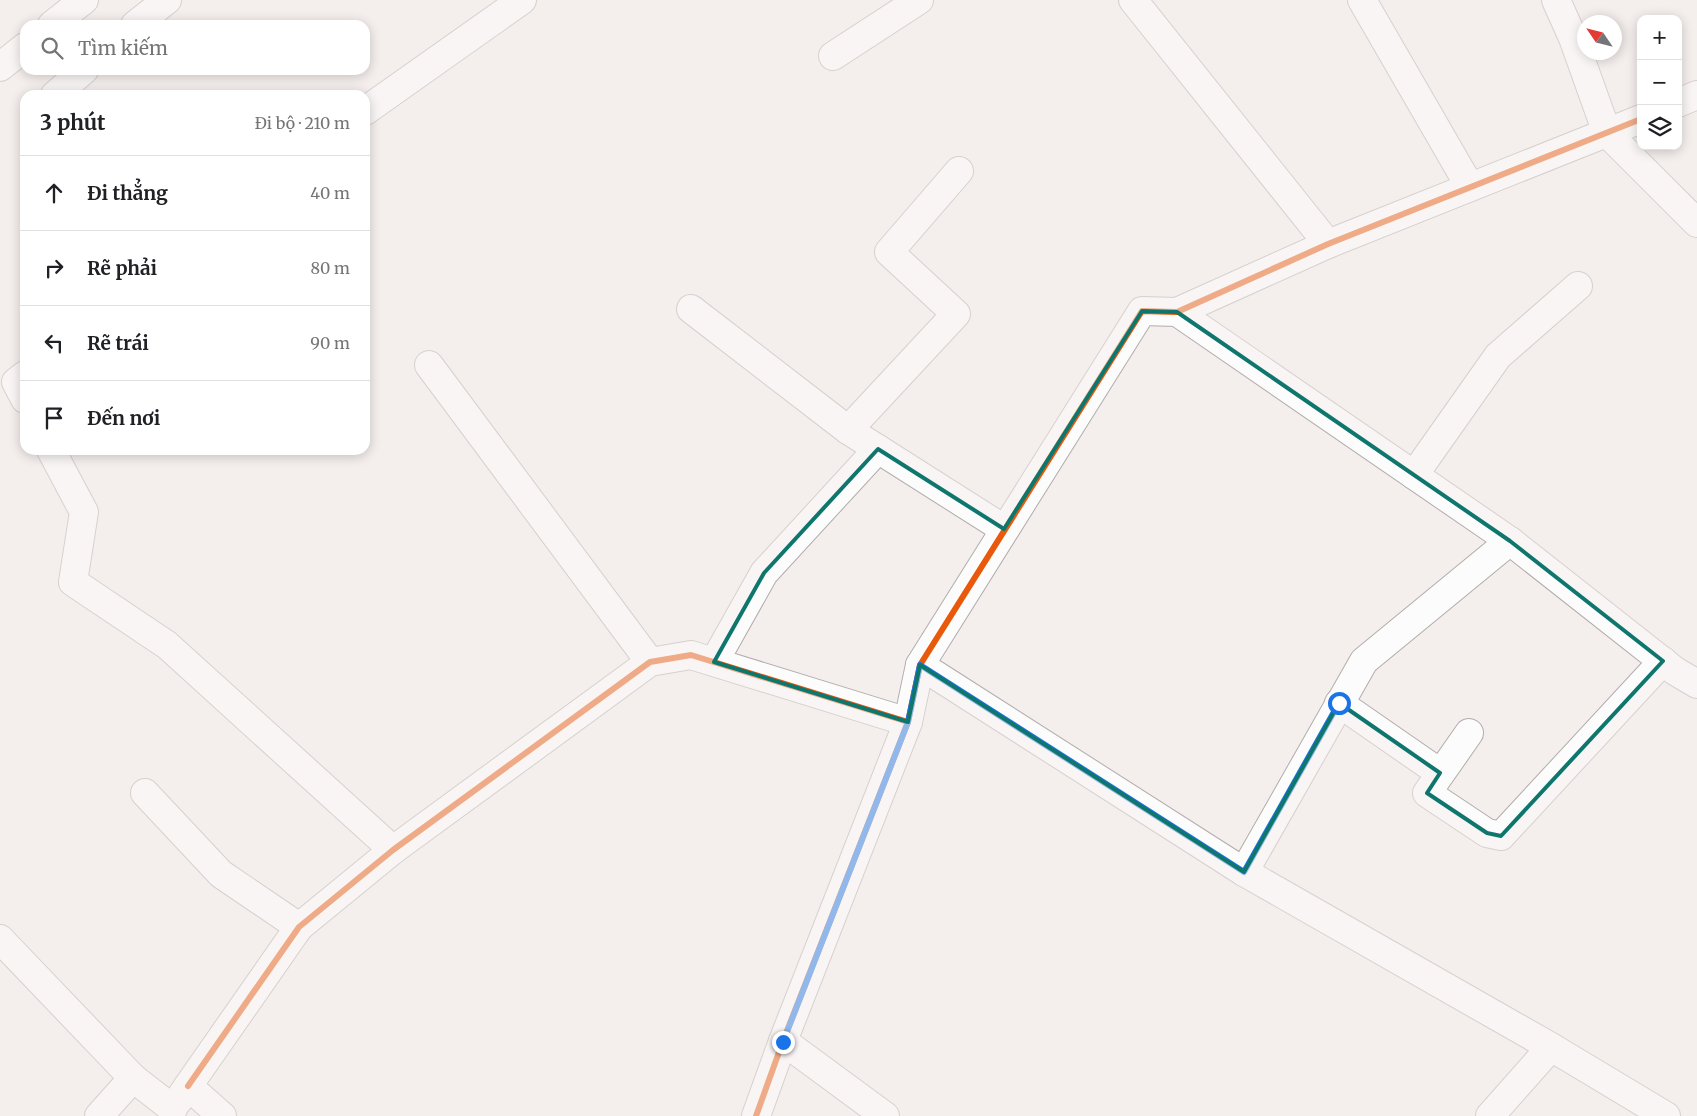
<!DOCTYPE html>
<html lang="vi">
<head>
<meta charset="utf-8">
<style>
  body { margin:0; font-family:Merriweather,serif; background:#f2f2f2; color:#202124 }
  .controls { position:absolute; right:15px; top:15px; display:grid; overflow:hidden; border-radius:10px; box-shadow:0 2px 12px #0003 }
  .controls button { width:45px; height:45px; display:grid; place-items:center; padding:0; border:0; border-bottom:1px solid #e0e0e0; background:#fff; color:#202124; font:25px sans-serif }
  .compass { position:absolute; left:1577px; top:15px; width:45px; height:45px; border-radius:50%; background:#fff; box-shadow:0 2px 12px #0003; rotate:305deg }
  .stop { position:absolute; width:15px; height:15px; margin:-11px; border:4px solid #1a73e8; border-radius:50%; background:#fff }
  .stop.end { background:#1a73e8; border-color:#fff; box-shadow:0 1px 5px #0008 }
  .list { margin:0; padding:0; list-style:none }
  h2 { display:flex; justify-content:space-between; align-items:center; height:65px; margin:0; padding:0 20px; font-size:21px }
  h2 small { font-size:16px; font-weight:400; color:#757577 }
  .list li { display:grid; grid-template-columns:32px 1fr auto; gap:15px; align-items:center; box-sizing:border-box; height:75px; padding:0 20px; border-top:1px solid #e0e0e0 }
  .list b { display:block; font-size:19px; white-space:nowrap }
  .list em { font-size:16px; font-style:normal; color:#757577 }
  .icon { flex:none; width:28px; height:28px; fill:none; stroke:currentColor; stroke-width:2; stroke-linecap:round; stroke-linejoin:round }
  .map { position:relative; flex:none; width:1697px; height:1116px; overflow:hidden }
  .search { position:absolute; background:#fff; box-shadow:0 2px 12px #0003; left:20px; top:20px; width:350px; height:55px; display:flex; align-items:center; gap:12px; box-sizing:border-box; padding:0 18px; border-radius:15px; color:#757577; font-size:19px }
  .panel { position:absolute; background:#fff; box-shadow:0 2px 12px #0003; left:20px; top:90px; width:350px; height:365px; border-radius:15px }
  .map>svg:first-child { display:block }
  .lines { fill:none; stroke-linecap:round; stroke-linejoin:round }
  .minor-casing { stroke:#b1adab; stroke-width:30 }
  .minor { stroke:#fdfcfc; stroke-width:28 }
  .cycleway-casing { stroke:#fffdfb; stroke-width:9 }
  .cycleway { stroke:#e8590c; stroke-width:6 }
  .route { stroke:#1a73e8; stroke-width:6 }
  .marked { fill:none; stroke:#0f766e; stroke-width:4; stroke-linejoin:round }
</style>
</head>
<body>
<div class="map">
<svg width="1697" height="1116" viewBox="0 0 1697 1116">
  <rect width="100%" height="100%" fill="#f4eeec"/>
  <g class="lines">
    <defs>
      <g id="minor">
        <polyline points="1133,0 1328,244"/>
        <polyline points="1362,0 1470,187"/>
        <polyline points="1556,0 1573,38 1607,133 1697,223"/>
        <polyline points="52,25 84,0"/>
        <polyline points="135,25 167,0"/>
        <polyline points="833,56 919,0"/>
        <polyline points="0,67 25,47"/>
        <polyline points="55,95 84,70"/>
        <polyline points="1678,103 1697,95"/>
        <polyline points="365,111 522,0"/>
        <polyline points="691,309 848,430 1004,529"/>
        <polyline points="1177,312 1510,541 1675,671 1697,684"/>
        <polyline points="429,365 650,662"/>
        <polyline points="25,375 16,382 25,399"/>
        <polyline points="848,430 956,314 889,252 959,171"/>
        <polyline points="51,450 84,512 73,582 167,645 393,850"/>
        <polyline points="1414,475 1498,356 1578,286"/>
        <polyline points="714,662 764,573 878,449"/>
        <polyline points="920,665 1244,872 1551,1047 1666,1116"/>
        <polyline points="1339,703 1440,773"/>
        <polyline points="1469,733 1427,793 1487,833 1501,836 1663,661"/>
        <polyline points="145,793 221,874 299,927"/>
        <polyline points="1244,872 1364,661 1510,541"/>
        <polyline points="0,939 133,1078 173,1109"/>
        <polyline points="783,1041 885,1116"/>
        <polyline points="188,1086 299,927 393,850 650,662 691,655 908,722"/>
        <polyline points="178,1101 188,1086 222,1116"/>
        <polyline points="99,1116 133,1078"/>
        <polyline points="756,1116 783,1041 908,722 920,665 1142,311 1177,312 1328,244 1641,119"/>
        <polyline points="1490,1116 1551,1047"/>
      </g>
    </defs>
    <use href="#minor" class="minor-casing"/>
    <use href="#minor" class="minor"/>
    <defs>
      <g id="cycleway">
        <polyline points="188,1086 299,927 393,850 650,662 691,655 908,722"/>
        <polyline points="756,1116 783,1041 908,722 920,665 1142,311 1177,312 1328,244 1641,119"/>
      </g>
    </defs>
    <use href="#cycleway" class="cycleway-casing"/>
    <use href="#cycleway" class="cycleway"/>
  </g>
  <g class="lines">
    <polyline class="route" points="783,1042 908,722 920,665 1244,872 1339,703"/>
  </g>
  <path d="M0 0H1697V1116H0ZM1142,311L1177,312L1510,541L1663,661L1501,836L1487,833L1427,793L1440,773L1339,703L1244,872L920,665L908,722L714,662L764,573L878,449L1004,529Z" fill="#f4eeec" fill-opacity=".55" fill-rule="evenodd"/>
  <path class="marked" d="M1142,311L1177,312L1510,541L1663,661L1501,836L1487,833L1427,793L1440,773L1339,703L1244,872L920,665L908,722L714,662L764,573L878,449L1004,529Z"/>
</svg>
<div class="controls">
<button>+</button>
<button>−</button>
<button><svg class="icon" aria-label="layers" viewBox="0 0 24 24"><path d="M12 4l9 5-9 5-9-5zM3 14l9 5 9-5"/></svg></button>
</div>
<svg class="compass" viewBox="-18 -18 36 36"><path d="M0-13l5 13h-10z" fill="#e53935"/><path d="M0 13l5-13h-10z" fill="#757577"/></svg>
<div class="stop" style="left:1339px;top:703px"></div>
<div class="stop end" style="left:783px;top:1042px"></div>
<div class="search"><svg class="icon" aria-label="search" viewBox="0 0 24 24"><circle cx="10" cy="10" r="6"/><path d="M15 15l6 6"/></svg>Tìm kiếm</div>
<section class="panel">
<h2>3 phút<small>Đi bộ · 210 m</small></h2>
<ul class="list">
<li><svg class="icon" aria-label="ahead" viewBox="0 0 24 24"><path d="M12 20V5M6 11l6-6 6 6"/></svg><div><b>Đi thẳng</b></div><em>40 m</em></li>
<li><svg class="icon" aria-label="right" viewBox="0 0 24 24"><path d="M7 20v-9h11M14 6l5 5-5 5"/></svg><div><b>Rẽ phải</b></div><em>80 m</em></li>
<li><svg class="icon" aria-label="left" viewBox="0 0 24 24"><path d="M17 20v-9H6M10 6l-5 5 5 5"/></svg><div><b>Rẽ trái</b></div><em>90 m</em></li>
<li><svg class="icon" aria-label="arrive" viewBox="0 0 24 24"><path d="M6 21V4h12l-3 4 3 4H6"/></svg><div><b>Đến nơi</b></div></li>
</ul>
</section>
</div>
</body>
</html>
